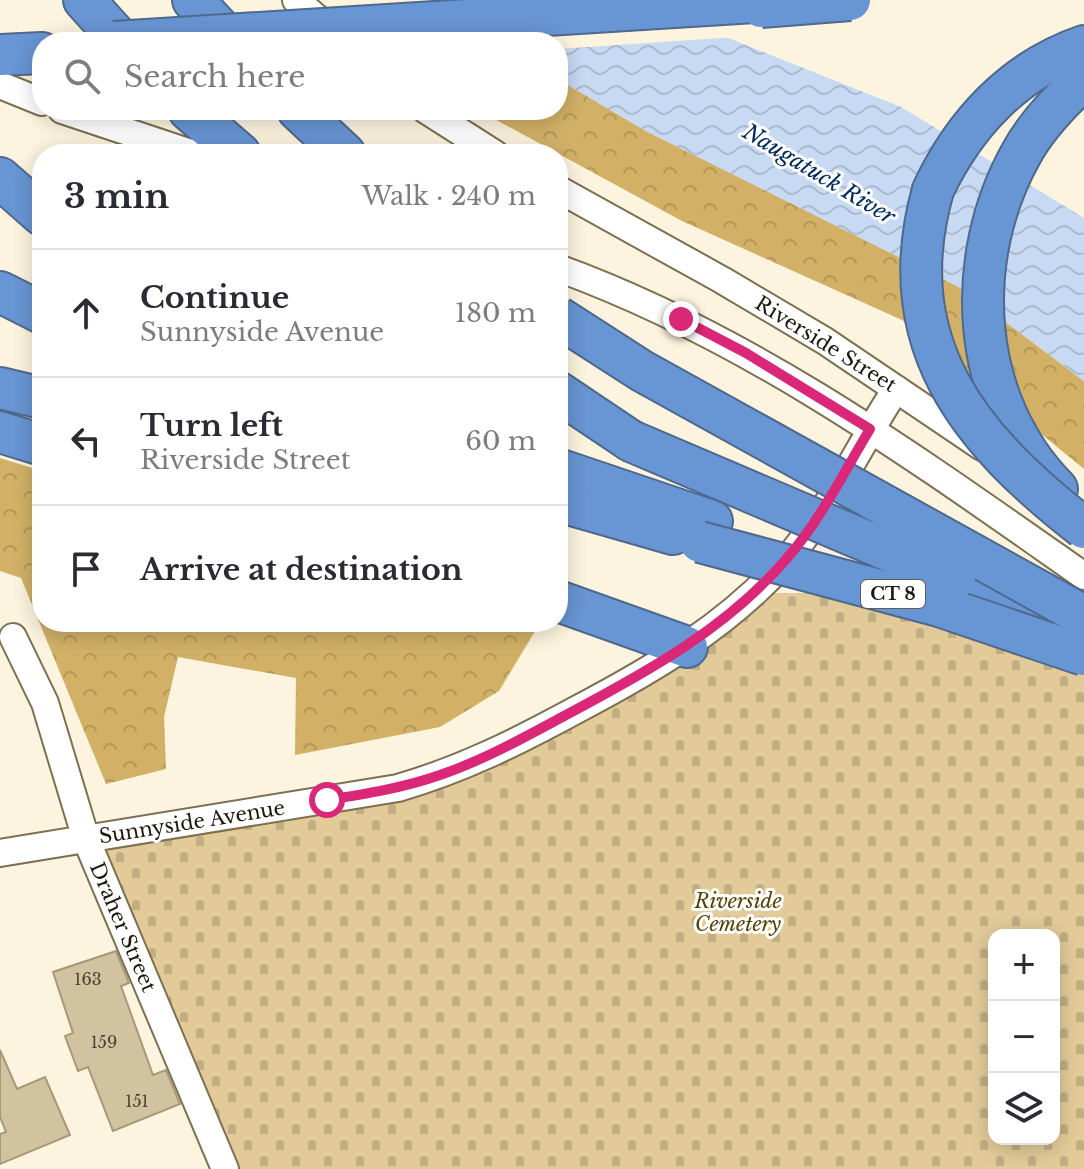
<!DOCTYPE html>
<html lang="en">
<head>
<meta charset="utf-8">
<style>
  body { margin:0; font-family:"Libre Baskerville",serif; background:#f7f7f7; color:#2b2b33 }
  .controls { position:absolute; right:24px; bottom:24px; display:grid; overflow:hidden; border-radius:16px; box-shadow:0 4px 20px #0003 }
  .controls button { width:72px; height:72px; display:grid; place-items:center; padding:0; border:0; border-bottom:2px solid #e1e1e2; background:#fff; color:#2b2b33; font:40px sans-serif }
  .stop { position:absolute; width:24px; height:24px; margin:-18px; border:6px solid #db2777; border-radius:50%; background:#fff }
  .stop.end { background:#db2777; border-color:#fff; box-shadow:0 2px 8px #0008 }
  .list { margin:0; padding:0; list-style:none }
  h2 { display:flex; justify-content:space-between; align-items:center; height:104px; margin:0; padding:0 32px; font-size:34px }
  h2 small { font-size:26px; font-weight:400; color:#7c7c81 }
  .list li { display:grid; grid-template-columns:52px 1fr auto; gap:24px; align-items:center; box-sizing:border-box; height:128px; padding:0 32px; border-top:2px solid #e1e1e2 }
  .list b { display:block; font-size:30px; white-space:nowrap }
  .list p { margin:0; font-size:26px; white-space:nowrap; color:#7c7c81 }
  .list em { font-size:26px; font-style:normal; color:#7c7c81 }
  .icon { flex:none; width:44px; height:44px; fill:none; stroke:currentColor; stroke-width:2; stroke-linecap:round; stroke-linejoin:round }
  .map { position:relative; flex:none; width:1084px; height:1169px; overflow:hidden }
  .search { position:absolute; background:#fff; box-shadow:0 4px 20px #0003; left:32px; top:32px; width:536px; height:88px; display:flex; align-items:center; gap:20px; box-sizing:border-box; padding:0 28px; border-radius:32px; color:#7c7c81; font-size:30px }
  .panel { position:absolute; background:#fff; box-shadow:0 4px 20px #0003; left:32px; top:144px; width:536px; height:488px; border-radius:32px }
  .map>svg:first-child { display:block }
  .forest { fill:url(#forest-crowns) }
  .cemetery { fill:url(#cemetery-stones); fill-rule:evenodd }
  .water { fill:url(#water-waves) }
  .pier { fill:#fdf4df }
  .building { fill:#d1c2a0; stroke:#a79878; stroke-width:2 }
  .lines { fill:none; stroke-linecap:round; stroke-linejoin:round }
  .minor-casing { stroke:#7d6f4f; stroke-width:30 }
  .highway-casing { stroke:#4e698d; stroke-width:44 }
  .minor { stroke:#fff; stroke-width:26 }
  .highway { stroke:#6895d3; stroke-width:40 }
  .highway-bridge-casing { stroke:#4e698d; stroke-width:44; stroke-linecap:butt }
  .highway-bridge { stroke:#6895d3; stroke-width:40 }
  .route { stroke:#db2777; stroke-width:10 }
  .labels { text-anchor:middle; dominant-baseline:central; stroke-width:6; stroke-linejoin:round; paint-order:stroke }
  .number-label { font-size:16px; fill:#4b4231 }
  .shield { fill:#fff; stroke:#625d55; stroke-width:2 }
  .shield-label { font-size:18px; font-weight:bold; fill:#1e180c }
  .street-label { font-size:20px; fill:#1e180c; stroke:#fff }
  .park-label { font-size:20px; font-style:italic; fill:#574102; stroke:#fff }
  .water-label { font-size:22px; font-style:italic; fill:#012c61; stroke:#fff }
</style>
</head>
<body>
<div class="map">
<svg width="1084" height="1169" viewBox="0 0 1084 1169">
  <defs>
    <pattern id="forest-crowns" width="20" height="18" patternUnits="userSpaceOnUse" patternTransform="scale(2)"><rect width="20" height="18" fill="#d2b167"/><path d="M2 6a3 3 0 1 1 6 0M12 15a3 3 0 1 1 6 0" fill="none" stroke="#b49858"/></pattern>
    <pattern id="cemetery-stones" width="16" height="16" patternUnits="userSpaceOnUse" patternTransform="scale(2)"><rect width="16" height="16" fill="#e2cb99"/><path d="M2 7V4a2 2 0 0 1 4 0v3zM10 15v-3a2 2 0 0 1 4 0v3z" fill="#c1ae83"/></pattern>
    <pattern id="water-waves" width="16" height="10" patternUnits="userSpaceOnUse" patternTransform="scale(2)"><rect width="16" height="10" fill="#c7d9f3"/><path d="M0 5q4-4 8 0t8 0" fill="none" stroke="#aabacf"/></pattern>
  </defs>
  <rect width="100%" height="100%" fill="#fdf4df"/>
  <g class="forest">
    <polygon points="558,79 646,131 959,287 1084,381 1084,469 902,320 682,221 478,110 558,110"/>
    <polygon points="0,458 42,471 42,622 520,622 537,628 499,691 440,727 295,755 296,678 178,657 164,717 166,769 106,784 21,578 0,571"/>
  </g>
  <path class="cemetery" d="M753,593H838L1084,654V1169H235L86,839L327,800L543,728ZM994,935H1054V1139H994Z"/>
  <polygon class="water" points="721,35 901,107 1084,218 1084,381 959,287 646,131 558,79 558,42"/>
  <polygon class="pier" points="448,0 673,0 722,32 736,37 558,49 558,42 495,42"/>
  <g class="building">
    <polygon points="116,951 129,983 121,986 153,1075 166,1070 180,1104 113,1131 88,1067 78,1071 65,1036 73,1033 53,972"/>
    <polygon points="0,1050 17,1089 45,1077 70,1135 0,1164 0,1134 6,1132 0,1117"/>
  </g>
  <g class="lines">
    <defs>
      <g id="minor">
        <polyline points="296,0 333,32"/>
        <polyline points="0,85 42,102"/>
        <polyline points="62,110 194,154"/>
        <polyline points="426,110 495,154"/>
        <polyline points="558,189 722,280 825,341 982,447"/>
        <path d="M558,268C751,338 917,459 1084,576"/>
        <polyline points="13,637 45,703 86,839 225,1169"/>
        <path d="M0,853L398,788C463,769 517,742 576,710C654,669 729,625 788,558C831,508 860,444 896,389"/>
      </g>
      <g id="highway">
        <polyline points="84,0 122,42"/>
        <polyline points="193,0 232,42"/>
        <polyline points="0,55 42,53"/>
        <polyline points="189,110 240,154"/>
        <polyline points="298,110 345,154"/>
        <polyline points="0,178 42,215"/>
        <path d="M933,190C964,124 1014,70 1084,46"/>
        <polyline points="0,292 42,313"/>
        <polyline points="0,388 42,398"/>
        <polyline points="558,392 631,441"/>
        <polyline points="0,432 42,445"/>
        <polyline points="558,469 712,521"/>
        <path d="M1057,489C970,401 962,260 1021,154C1036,126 1060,101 1084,79"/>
        <polyline points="558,501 673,534"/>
        <polyline points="955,579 1084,632"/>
        <polyline points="558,601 687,647"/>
      </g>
    </defs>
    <use href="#minor" class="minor-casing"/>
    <use href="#highway" class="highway-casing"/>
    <use href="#minor" class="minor"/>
    <use href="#highway" class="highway"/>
    <defs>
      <g id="highway-bridge">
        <polyline points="761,7 850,0"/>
        <polyline points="114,42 786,0"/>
        <path d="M933,190C890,343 969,439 1084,528"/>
        <polyline points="558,317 642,371 1084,616"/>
        <polyline points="631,441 955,579"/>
        <polyline points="700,542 939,606 1084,655"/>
      </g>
    </defs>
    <use href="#highway-bridge" class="highway-bridge-casing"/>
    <use href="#highway-bridge" class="highway-bridge"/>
  </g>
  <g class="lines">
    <path class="route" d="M327,800C365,794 403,788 440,775C484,760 525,737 566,715C647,672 728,628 788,557C821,519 844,472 870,429L746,353L681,319"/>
  </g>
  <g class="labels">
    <g class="number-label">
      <text x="88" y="979">163</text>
      <text x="104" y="1042">159</text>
      <text x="137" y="1101">151</text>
    </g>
    <rect class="shield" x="861" y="580" width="64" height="28" rx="6"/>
    <g class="shield-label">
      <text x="893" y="594">CT 8</text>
    </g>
    <g class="street-label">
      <text transform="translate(826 344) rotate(32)">Riverside Street</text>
      <text transform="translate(192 822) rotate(-9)">Sunnyside Avenue</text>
      <text transform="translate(123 927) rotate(67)">Draher Street</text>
    </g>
    <g class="park-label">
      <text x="738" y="901">Riverside<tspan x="738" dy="23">Cemetery</tspan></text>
    </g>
    <g class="water-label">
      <text transform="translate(819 174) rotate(31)">Naugatuck River</text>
    </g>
  </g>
</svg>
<div class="controls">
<button>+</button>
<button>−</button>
<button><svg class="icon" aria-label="layers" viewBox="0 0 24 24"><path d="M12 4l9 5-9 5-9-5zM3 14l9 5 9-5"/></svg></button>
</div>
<div class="stop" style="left:327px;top:800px"></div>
<div class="stop end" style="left:681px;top:319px"></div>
<div class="search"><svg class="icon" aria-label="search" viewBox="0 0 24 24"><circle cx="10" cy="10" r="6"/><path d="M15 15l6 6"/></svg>Search here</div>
<section class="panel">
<h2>3 min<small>Walk · 240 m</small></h2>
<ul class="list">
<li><svg class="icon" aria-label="ahead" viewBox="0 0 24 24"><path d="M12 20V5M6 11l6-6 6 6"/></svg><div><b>Continue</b><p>Sunnyside Avenue</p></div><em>180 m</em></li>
<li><svg class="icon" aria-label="left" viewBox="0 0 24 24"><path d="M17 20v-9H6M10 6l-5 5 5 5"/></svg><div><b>Turn left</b><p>Riverside Street</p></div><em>60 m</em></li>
<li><svg class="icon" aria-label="arrive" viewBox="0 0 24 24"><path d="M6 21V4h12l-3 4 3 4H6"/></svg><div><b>Arrive at destination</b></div></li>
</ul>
</section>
</div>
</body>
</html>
